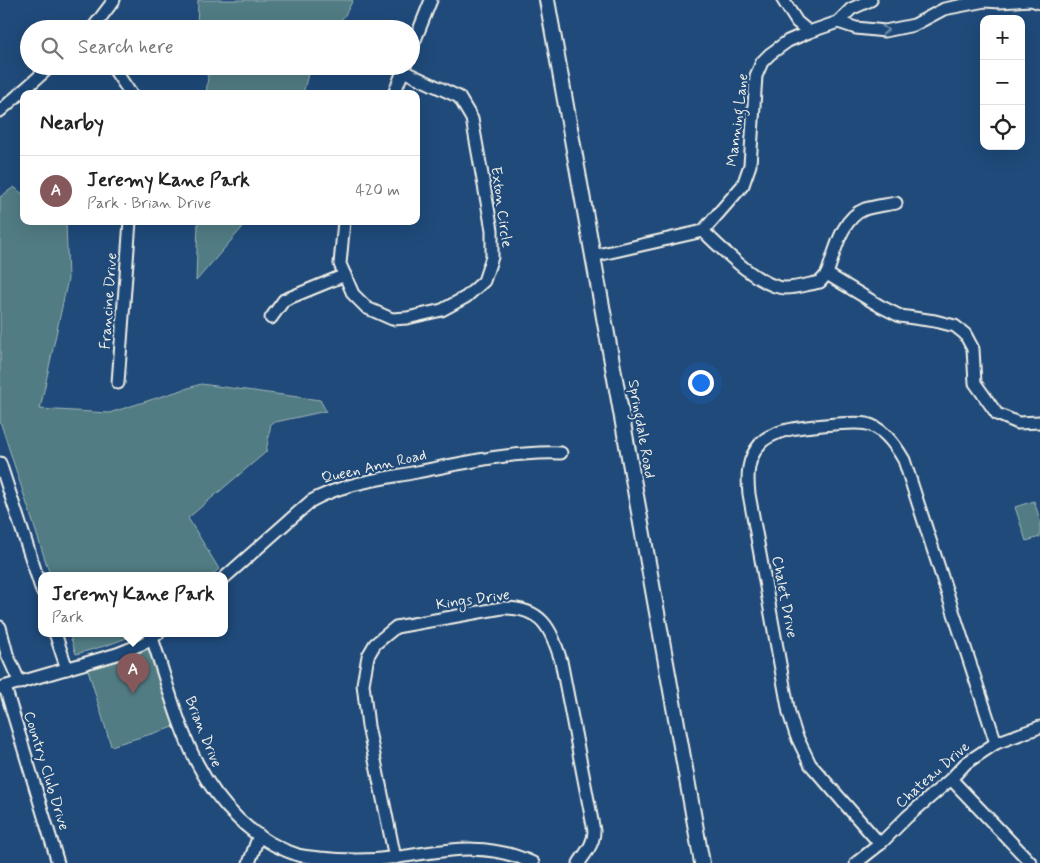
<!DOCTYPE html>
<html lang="en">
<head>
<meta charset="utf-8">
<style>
  body { margin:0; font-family:Mynerve,sans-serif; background:#f2f2f2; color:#222 }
  .controls { position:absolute; right:15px; top:15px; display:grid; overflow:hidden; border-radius:10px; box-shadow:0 5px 20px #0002 }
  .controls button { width:45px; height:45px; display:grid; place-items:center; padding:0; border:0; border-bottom:1px solid #e0e0e0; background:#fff; color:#222; font:25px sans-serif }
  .you { position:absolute; left:700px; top:382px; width:18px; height:18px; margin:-12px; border:4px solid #fff; border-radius:50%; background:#1a73e8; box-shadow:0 0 0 8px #1a73e833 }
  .badge { display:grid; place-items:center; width:32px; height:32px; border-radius:50%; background:#85585c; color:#fff; font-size:16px; font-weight:700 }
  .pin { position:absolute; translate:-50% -41px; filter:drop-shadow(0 1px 2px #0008) }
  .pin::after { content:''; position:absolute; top:26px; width:18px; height:15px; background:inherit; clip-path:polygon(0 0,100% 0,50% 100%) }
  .popup { position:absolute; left:38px; top:572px; width:190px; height:65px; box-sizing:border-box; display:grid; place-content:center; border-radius:10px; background:#fff; filter:drop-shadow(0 1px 4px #0005); font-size:16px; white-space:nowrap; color:#767676 }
  .popup b { font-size:19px; color:#222 }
  .popup::after { content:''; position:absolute; left:50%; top:100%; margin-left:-10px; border:10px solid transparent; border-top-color:#fff }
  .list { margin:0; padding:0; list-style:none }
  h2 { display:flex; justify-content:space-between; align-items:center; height:65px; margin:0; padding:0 20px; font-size:21px }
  h2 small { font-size:16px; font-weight:400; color:#767676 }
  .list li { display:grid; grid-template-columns:32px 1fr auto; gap:15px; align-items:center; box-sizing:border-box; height:70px; padding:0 20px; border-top:1px solid #e0e0e0 }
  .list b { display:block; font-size:19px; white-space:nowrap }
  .list p { margin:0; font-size:16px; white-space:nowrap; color:#767676 }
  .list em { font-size:16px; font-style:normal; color:#767676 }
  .icon { flex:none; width:28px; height:28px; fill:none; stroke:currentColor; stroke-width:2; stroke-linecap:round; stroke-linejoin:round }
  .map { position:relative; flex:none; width:1040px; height:863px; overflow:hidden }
  .search { position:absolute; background:#fff; box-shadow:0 5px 20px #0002; left:20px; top:20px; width:400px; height:55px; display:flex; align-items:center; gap:12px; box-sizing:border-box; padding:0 18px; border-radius:28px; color:#767676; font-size:19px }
  .panel { position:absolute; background:#fff; box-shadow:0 5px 20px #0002; left:20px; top:90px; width:400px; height:135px; border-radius:10px }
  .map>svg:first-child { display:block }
  .green { fill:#517c84; stroke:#a2b6b6 }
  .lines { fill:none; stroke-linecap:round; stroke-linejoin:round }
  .minor-casing { stroke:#f4f1e8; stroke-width:15 }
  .major-casing { stroke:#f4f1e8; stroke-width:18 }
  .minor { stroke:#1f4a7a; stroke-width:11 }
  .major { stroke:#1f4a7a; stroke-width:14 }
  .oneway { stroke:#748da6 }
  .labels { text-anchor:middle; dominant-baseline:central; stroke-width:4.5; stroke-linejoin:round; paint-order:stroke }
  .street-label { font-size:15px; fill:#f4f1e8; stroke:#1f4a7a }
</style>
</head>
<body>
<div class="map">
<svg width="1040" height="863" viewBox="0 0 1040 863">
  <rect width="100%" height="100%" fill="#1f4a7a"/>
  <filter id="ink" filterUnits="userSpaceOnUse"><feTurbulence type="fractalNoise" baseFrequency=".02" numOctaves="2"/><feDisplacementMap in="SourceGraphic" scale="10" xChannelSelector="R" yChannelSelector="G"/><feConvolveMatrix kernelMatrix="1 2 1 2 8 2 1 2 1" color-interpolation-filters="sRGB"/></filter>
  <g filter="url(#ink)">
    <g class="green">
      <polygon points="198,0 353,0 345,15 334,29 197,29"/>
      <polygon points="203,66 310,66 303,94 206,94 208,77"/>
      <polygon points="14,187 24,195 24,221 66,221 68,279 40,409 109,413 201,384 320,400 326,411 271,423 266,452 188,518 219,569 212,575 50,575 0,421 0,197"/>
      <polygon points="198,221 248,221 196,281"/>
      <polygon points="1034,501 1040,520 1040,537 1026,541 1015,507"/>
      <polygon points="69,633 140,633 108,645 76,654"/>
      <polygon points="152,638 181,725 111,746 86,663"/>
    </g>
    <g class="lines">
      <defs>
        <g id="minor">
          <polyline points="783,0 797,22 809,32"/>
          <polyline points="838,22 856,28 885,31 914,25 944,9 985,1 1000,2 1031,0 1040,3"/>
          <polyline points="92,29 114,0"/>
          <polyline points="411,50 431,0"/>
          <polyline points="112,66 131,94"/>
          <polyline points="394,94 405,66"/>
          <polyline points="0,111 51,66"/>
          <polyline points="344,221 340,264 353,294 367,308 392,319 407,318 442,310 466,297 484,281 492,257 492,230 472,119 459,97 403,71"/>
          <path d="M703,231C722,249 759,287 785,288C797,288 809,284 820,282L827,274L880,306L900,316L935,321L955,326L965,334L973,349L975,383L997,414L1018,423L1040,422"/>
          <polyline points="593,256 703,231 743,185 750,165 756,76 762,62 770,54 788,41 809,32 838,22 851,9 871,0"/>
          <path d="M827,274C835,252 841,218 865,209C875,206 886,205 896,203"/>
          <polyline points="271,318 284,300 345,275"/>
          <polyline points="118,383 130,221"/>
          <polyline points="0,463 42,591"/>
          <path d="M224,578L311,501C343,483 382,479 417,472C463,463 515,451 561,453"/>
          <polyline points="0,627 7,654 20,683"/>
          <polyline points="55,633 67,669"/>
          <path d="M152,638C166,679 177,724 197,763C218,804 253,841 298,855C305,857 313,857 320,858C347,861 372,861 399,857C448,850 486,841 533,863"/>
          <polyline points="5,687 58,863"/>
          <polyline points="0,688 117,654 142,644 159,633"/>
          <polyline points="951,779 1031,863"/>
          <path d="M880,844L810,764L796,735L789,713L749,494C747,476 747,459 760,444C765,437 775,434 783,431C798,427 852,421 867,424C884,428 896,446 904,460L996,743"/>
          <path d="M395,858L368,726L363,684L368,656L375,644L396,627L502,608C542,607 551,628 561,661L594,831C594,844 586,852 579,863"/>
          <polyline points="249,863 259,835"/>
          <polyline points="856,863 880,844 907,817 951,779 966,763 996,743 1040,727"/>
        </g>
        <polyline id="major" points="547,0 702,863"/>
      </defs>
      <use href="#minor" class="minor-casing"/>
      <use href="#major" class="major-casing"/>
      <use href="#minor" class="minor"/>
      <use href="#major" class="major"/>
    </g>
    <defs><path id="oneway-chevron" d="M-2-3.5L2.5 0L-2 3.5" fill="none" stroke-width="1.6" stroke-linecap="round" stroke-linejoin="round" transform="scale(1.25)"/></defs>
    <use class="oneway" href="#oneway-chevron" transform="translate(885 30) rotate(-4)"/>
  </g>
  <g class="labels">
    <g class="street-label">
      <text transform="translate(738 120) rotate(-83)">Manning Lane</text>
      <text transform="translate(501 207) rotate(82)">Exton Circle</text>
      <text transform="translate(109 301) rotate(-86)">Francine Drive</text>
      <text transform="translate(641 429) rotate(80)">Springdale Road</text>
      <text transform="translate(374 467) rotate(-13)">Queen Ann Road</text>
      <text transform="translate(784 597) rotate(79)">Chalet Drive</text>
      <text transform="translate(473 600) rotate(-8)">Kings Drive</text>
      <text transform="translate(203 732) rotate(68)">Brian Drive</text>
      <text transform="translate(46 771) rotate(73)">Country Club Drive</text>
      <text transform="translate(933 775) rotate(-41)">Chateau Drive</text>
    </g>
  </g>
</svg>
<div class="controls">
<button>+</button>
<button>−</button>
<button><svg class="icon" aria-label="locate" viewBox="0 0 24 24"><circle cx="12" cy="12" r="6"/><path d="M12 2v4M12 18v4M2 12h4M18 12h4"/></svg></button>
</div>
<div class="you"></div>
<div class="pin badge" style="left:133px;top:694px">A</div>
<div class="popup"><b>Jeremy Kane Park</b>Park</div>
<div class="search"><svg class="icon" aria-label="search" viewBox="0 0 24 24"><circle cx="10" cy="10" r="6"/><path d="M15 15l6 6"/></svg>Search here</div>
<section class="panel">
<h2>Nearby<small></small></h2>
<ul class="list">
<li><span class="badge">A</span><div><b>Jeremy Kane Park</b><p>Park · Brian Drive</p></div><em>420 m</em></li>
</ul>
</section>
</div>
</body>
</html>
